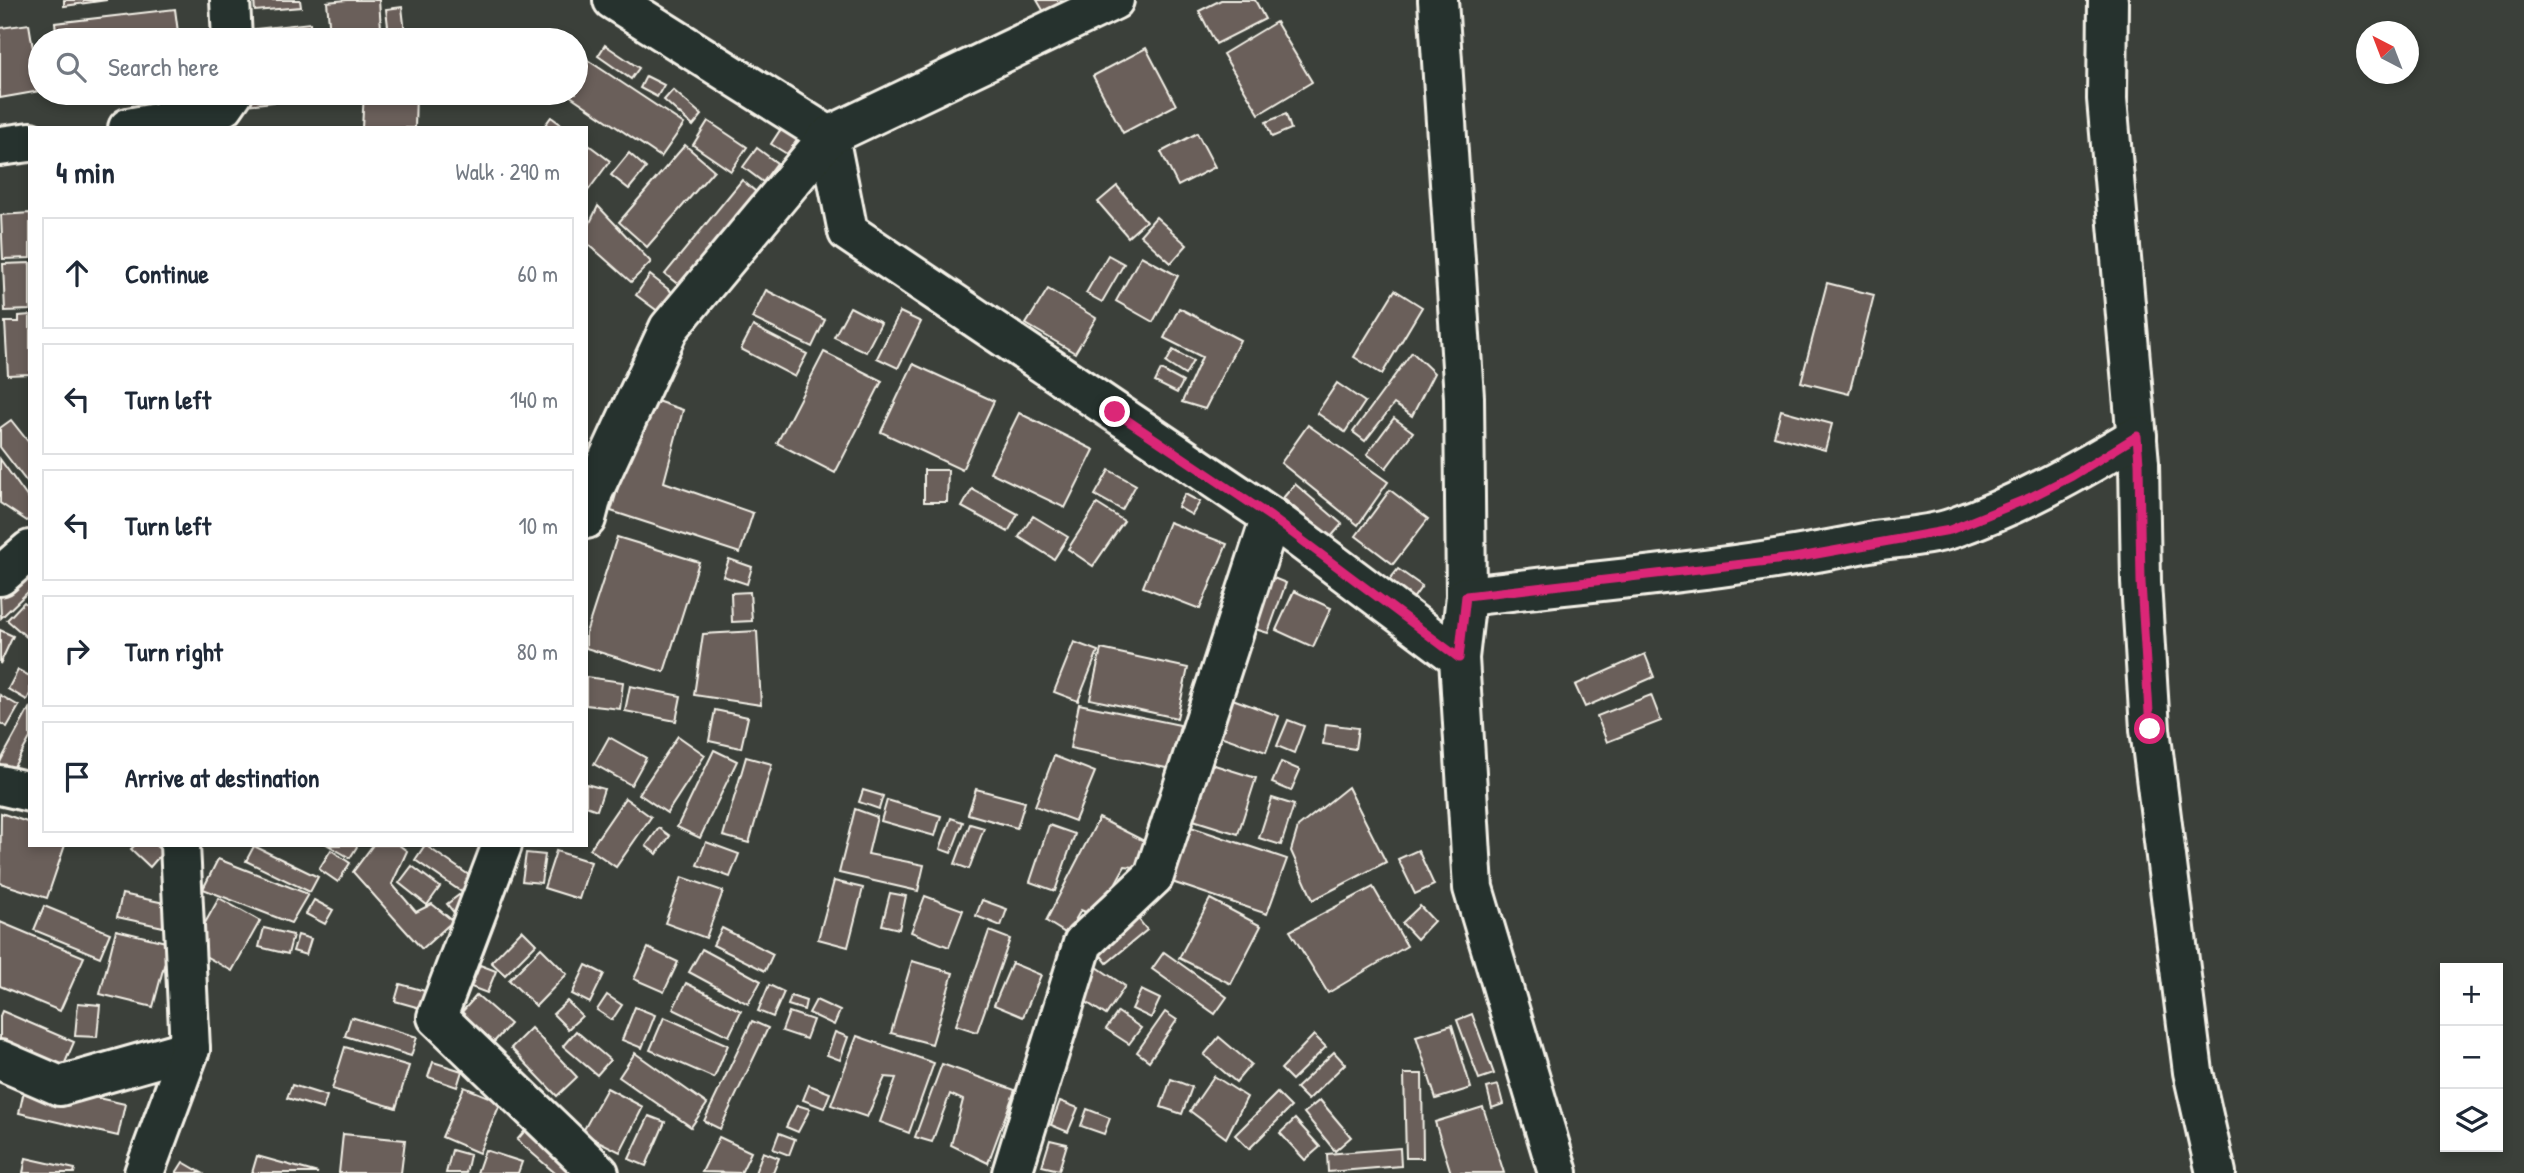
<!DOCTYPE html>
<html lang="en">
<head>
<meta charset="utf-8">
<style>
  body { margin:0; font-family:"Patrick Hand",sans-serif; background:#f2f2f3; color:#1f2937 }
  .controls { position:absolute; right:21px; bottom:21px; display:grid; overflow:hidden; border-radius:0px; box-shadow:0 4px 10px #0003 }
  .controls button { width:63px; height:63px; display:grid; place-items:center; padding:0; border:0; border-bottom:2px solid #e0e1e3; background:#fff; color:#1f2937; font:35px sans-serif }
  .compass { position:absolute; left:2356px; top:21px; width:63px; height:63px; border-radius:50%; background:#fff; box-shadow:0 4px 10px #0003; rotate:318deg }
  .stop { position:absolute; width:21px; height:21px; margin:-16px; border:5px solid #db2777; border-radius:50%; background:#fff }
  .stop.end { background:#db2777; border-color:#fff; box-shadow:0 2px 7px #0008 }
  .list { margin:0; padding:0; list-style:none }
  h2 { display:flex; justify-content:space-between; align-items:center; height:91px; margin:0; padding:0 28px; font-size:30px }
  h2 small { font-size:23px; font-weight:400; color:#747a83 }
  .list li { display:grid; grid-template-columns:46px 1fr auto; gap:21px; align-items:center; box-sizing:border-box; height:112px; margin:0 14px 14px; padding:0 14px; border:2px solid #e0e1e3; border-radius:0px }
  .list b { display:block; font-size:26px; white-space:nowrap }
  .list em { font-size:23px; font-style:normal; color:#747a83 }
  .icon { flex:none; width:38px; height:38px; fill:none; stroke:currentColor; stroke-width:2; stroke-linecap:round; stroke-linejoin:round }
  .map { position:relative; flex:none; width:2524px; height:1173px; overflow:hidden }
  .search { position:absolute; background:#fff; box-shadow:0 4px 10px #0003; left:28px; top:28px; width:560px; height:77px; display:flex; align-items:center; gap:18px; box-sizing:border-box; padding:0 24px; border-radius:38px; color:#747a83; font-size:26px }
  .panel { position:absolute; background:#fff; box-shadow:0 4px 10px #0003; left:28px; top:126px; width:560px; height:721px; border-radius:0px }
  .map>svg:first-child { display:block }
  .building { fill:#6b5f5a; stroke:#f4f1e8; stroke-width:2 }
  .lines { fill:none; stroke-linecap:round; stroke-linejoin:round }
  .minor-casing { stroke:#f4f1e8; stroke-width:44 }
  .minor { stroke:#26332d; stroke-width:38 }
  .route { stroke:#db2777; stroke-width:9 }
</style>
</head>
<body>
<div class="map">
<svg width="2524" height="1173" viewBox="0 0 2524 1173">
  <rect width="100%" height="100%" fill="#3b403a"/>
  <filter id="ink" filterUnits="userSpaceOnUse"><feTurbulence type="fractalNoise" baseFrequency=".0143" numOctaves="2"/><feDisplacementMap in="SourceGraphic" scale="14" xChannelSelector="R" yChannelSelector="G"/><feConvolveMatrix kernelMatrix="1 2 1 2 8 2 1 2 1" color-interpolation-filters="sRGB"/></filter>
  <g filter="url(#ink)">
    <g class="building">
      <polygon points="64,0 107,0 64,6"/>
      <polygon points="254,0 300,0 301,7 255,11"/>
      <polygon points="347,0 379,0 381,28 330,33 327,2"/>
      <polygon points="1037,0 1071,0 1044,12"/>
      <polygon points="1221,0 1255,0 1265,19 1216,44 1199,11"/>
      <polygon points="402,7 405,33 389,35 386,9"/>
      <polygon points="175,9 179,40 57,40 55,23"/>
      <polygon points="1276,22 1312,82 1259,114 1223,54"/>
      <polygon points="310,23 312,40 238,40 237,31"/>
      <polygon points="29,24 40,91 0,98 0,28"/>
      <polygon points="605,45 639,68 631,79 598,56"/>
      <polygon points="1146,48 1176,105 1123,133 1093,76"/>
      <polygon points="586,59 684,124 661,157 566,93 576,93 576,74"/>
      <polygon points="646,76 664,85 657,97 640,88"/>
      <polygon points="673,90 702,115 693,126 664,100"/>
      <polygon points="244,93 298,93 299,99 245,105"/>
      <polygon points="364,93 416,93 415,128 362,128"/>
      <polygon points="1286,114 1291,129 1272,137 1266,122"/>
      <polygon points="551,117 566,128 543,128"/>
      <polygon points="788,118 805,129 787,154 771,144"/>
      <polygon points="708,121 747,147 731,171 693,145"/>
      <polygon points="1197,133 1215,167 1178,186 1161,152"/>
      <polygon points="586,143 610,161 587,192 586,191"/>
      <polygon points="685,145 714,170 647,247 619,222"/>
      <polygon points="757,148 777,163 763,182 743,167"/>
      <polygon points="629,153 646,168 629,189 611,175"/>
      <polygon points="742,180 756,192 680,286 665,274"/>
      <polygon points="1117,186 1146,221 1128,237 1098,202"/>
      <polygon points="598,206 651,262 631,282 586,242 586,231"/>
      <polygon points="30,213 30,258 3,259 1,215"/>
      <polygon points="1156,217 1187,245 1171,263 1140,235"/>
      <polygon points="1108,255 1124,264 1102,302 1086,293"/>
      <polygon points="1141,256 1178,276 1153,322 1116,301"/>
      <polygon points="30,263 30,310 5,311 3,264"/>
      <polygon points="650,275 673,293 659,312 636,295"/>
      <polygon points="1827,283 1874,295 1849,394 1801,382"/>
      <polygon points="1048,289 1096,318 1075,353 1026,324"/>
      <polygon points="766,290 825,320 812,347 752,318"/>
      <polygon points="1395,290 1422,307 1382,374 1354,357"/>
      <polygon points="850,307 881,323 866,352 834,337"/>
      <polygon points="1179,308 1240,340 1205,409 1182,402 1202,357 1164,338"/>
      <polygon points="900,312 921,322 898,368 877,358"/>
      <polygon points="30,315 30,374 8,375 5,322 19,322 19,316"/>
      <polygon points="753,326 807,354 795,377 741,349"/>
      <polygon points="1173,350 1193,361 1185,375 1166,363"/>
      <polygon points="824,352 882,381 835,473 777,443"/>
      <polygon points="1412,352 1434,373 1412,416 1394,404 1365,441 1353,432"/>
      <polygon points="913,364 994,401 962,470 881,432"/>
      <polygon points="1161,370 1183,382 1177,393 1155,382"/>
      <polygon points="1337,383 1365,402 1345,432 1317,413"/>
      <polygon points="645,397 683,410 664,482 753,513 740,553 611,511"/>
      <polygon points="1781,410 1832,424 1825,450 1774,436"/>
      <polygon points="1019,413 1094,450 1065,508 990,472"/>
      <polygon points="1394,418 1413,432 1386,468 1367,454"/>
      <polygon points="11,420 30,444 30,486 0,447 0,428"/>
      <polygon points="1308,425 1388,482 1358,525 1281,463"/>
      <polygon points="0,459 30,501 30,518 27,521 0,503"/>
      <polygon points="924,470 948,470 947,502 924,502"/>
      <polygon points="1109,470 1136,485 1122,510 1095,495"/>
      <polygon points="1295,484 1342,524 1330,538 1283,498"/>
      <polygon points="972,489 1018,514 1008,532 962,507"/>
      <polygon points="1390,490 1428,519 1393,564 1356,536"/>
      <polygon points="1185,494 1200,502 1192,515 1178,507"/>
      <polygon points="1097,504 1124,521 1093,566 1068,549"/>
      <polygon points="1033,516 1068,537 1054,559 1019,537"/>
      <polygon points="1169,522 1227,544 1200,609 1143,587"/>
      <polygon points="617,537 699,562 664,672 586,648 586,633"/>
      <polygon points="729,559 752,567 747,584 723,576"/>
      <polygon points="1398,569 1422,586 1412,600 1387,583"/>
      <polygon points="21,573 30,583 30,590 1,618 0,594"/>
      <polygon points="1271,577 1286,583 1268,633 1252,628"/>
      <polygon points="1294,591 1331,608 1313,647 1276,630"/>
      <polygon points="750,592 752,621 732,622 731,593"/>
      <polygon points="24,602 30,607 30,640 7,620"/>
      <polygon points="0,630 13,636 0,664"/>
      <polygon points="757,631 761,705 694,695 703,634"/>
      <polygon points="1074,642 1098,651 1078,701 1054,692"/>
      <polygon points="1101,649 1188,668 1177,718 1090,699"/>
      <polygon points="1645,654 1654,677 1585,707 1575,685"/>
      <polygon points="18,670 30,676 30,694 27,700 8,689"/>
      <polygon points="586,677 623,682 620,709 586,705"/>
      <polygon points="630,686 681,696 676,721 625,711"/>
      <polygon points="0,695 19,706 7,727 0,723"/>
      <polygon points="1651,695 1661,721 1607,742 1597,716"/>
      <polygon points="1227,697 1279,716 1266,752 1214,734"/>
      <polygon points="1079,704 1180,725 1171,769 1070,748"/>
      <polygon points="30,707 30,738 11,772 0,766 0,762"/>
      <polygon points="715,710 748,717 741,748 709,741"/>
      <polygon points="1288,720 1304,726 1294,753 1277,746"/>
      <polygon points="1326,724 1358,728 1355,749 1323,744"/>
      <polygon points="678,736 705,755 667,813 639,794"/>
      <polygon points="609,737 646,758 631,785 594,764"/>
      <polygon points="714,750 737,761 700,838 677,827"/>
      <polygon points="1054,756 1095,772 1075,821 1035,806"/>
      <polygon points="746,757 772,764 749,843 723,836"/>
      <polygon points="1281,762 1300,770 1291,791 1272,783"/>
      <polygon points="1208,763 1256,778 1238,834 1190,819"/>
      <polygon points="586,784 604,789 597,810 586,806"/>
      <polygon points="1348,787 1386,862 1313,900 1291,851 1298,827"/>
      <polygon points="976,789 1025,802 1017,828 968,814"/>
      <polygon points="863,790 883,796 879,809 859,802"/>
      <polygon points="625,798 651,817 616,867 590,849"/>
      <polygon points="1272,798 1294,805 1281,845 1259,838"/>
      <polygon points="887,800 941,816 935,836 881,821"/>
      <polygon points="855,809 877,817 868,854 924,865 918,891 839,873"/>
      <polygon points="1,813 30,823 30,845 65,845 47,898 0,883"/>
      <polygon points="951,818 963,822 951,853 940,849"/>
      <polygon points="1099,818 1154,846 1144,868 1125,866 1097,917 1081,910 1067,934 1046,921"/>
      <polygon points="970,824 984,828 969,869 955,864"/>
      <polygon points="1049,825 1075,834 1055,891 1030,882"/>
      <polygon points="1191,827 1287,859 1267,914 1172,882"/>
      <polygon points="659,828 670,836 657,854 646,846"/>
      <polygon points="706,842 739,854 730,877 697,865"/>
      <polygon points="135,845 155,845 163,852 150,867 131,849"/>
      <polygon points="328,845 358,845 350,858"/>
      <polygon points="373,845 399,845 407,851 392,884 416,912 432,904 453,921 422,949 353,872"/>
      <polygon points="425,845 479,882 469,897 415,860"/>
      <polygon points="254,846 318,877 310,892 246,861"/>
      <polygon points="331,850 350,863 338,882 319,869"/>
      <polygon points="1418,850 1434,885 1415,894 1398,859"/>
      <polygon points="556,851 591,862 579,899 544,888"/>
      <polygon points="526,853 545,855 541,883 522,881"/>
      <polygon points="218,859 308,894 291,923 203,889"/>
      <polygon points="412,866 440,887 427,905 399,883"/>
      <polygon points="682,877 723,891 706,938 665,923"/>
      <polygon points="834,881 863,888 848,947 818,939"/>
      <polygon points="1373,887 1407,946 1328,993 1290,931"/>
      <polygon points="890,893 906,896 899,929 882,925"/>
      <polygon points="122,894 174,905 168,928 117,917"/>
      <polygon points="459,895 466,905 455,914 447,904"/>
      <polygon points="925,896 963,910 949,947 911,932"/>
      <polygon points="219,898 260,921 232,971 191,948"/>
      <polygon points="1210,899 1261,926 1231,984 1179,958"/>
      <polygon points="314,900 333,910 325,924 306,914"/>
      <polygon points="982,900 1007,909 1001,926 976,916"/>
      <polygon points="44,906 110,933 100,957 34,930"/>
      <polygon points="1420,906 1434,921 1417,939 1402,923"/>
      <polygon points="1136,916 1147,930 1107,963 1096,949"/>
      <polygon points="0,922 84,957 60,1011 0,986"/>
      <polygon points="264,928 293,935 288,954 259,947"/>
      <polygon points="722,928 773,954 765,971 713,945"/>
      <polygon points="116,930 170,943 153,1007 100,994"/>
      <polygon points="522,930 536,944 505,975 491,962"/>
      <polygon points="989,931 1010,939 977,1032 956,1025"/>
      <polygon points="298,935 311,939 306,955 293,951"/>
      <polygon points="541,948 567,974 536,1006 509,980"/>
      <polygon points="648,948 678,962 664,992 634,979"/>
      <polygon points="702,949 761,981 748,1004 689,972"/>
      <polygon points="1164,952 1227,997 1215,1014 1152,969"/>
      <polygon points="912,961 953,973 932,1044 891,1033"/>
      <polygon points="1012,963 1041,975 1023,1017 994,1005"/>
      <polygon points="480,965 496,971 487,993 471,987"/>
      <polygon points="586,965 604,974 590,1003 572,994"/>
      <polygon points="1094,965 1125,986 1106,1015 1074,994"/>
      <polygon points="686,983 741,1011 729,1036 673,1009"/>
      <polygon points="400,984 432,993 427,1010 395,1001"/>
      <polygon points="769,985 784,992 773,1017 758,1011"/>
      <polygon points="1141,990 1160,999 1151,1018 1132,1009"/>
      <polygon points="477,995 510,1024 494,1042 461,1013"/>
      <polygon points="607,995 622,1005 612,1020 597,1010"/>
      <polygon points="791,996 806,1001 804,1010 788,1005"/>
      <polygon points="816,1000 840,1011 834,1025 809,1013"/>
      <polygon points="567,1001 582,1016 568,1029 553,1014"/>
      <polygon points="78,1003 100,1005 97,1037 75,1036"/>
      <polygon points="635,1007 655,1015 642,1048 622,1040"/>
      <polygon points="2,1011 74,1042 58,1079 0,1054 0,1016"/>
      <polygon points="789,1012 813,1020 806,1039 782,1031"/>
      <polygon points="1118,1012 1141,1028 1129,1044 1106,1029"/>
      <polygon points="1165,1012 1177,1020 1149,1061 1137,1052"/>
      <polygon points="1472,1014 1494,1074 1479,1079 1457,1020"/>
      <polygon points="351,1017 417,1037 411,1056 345,1036"/>
      <polygon points="664,1017 728,1045 714,1078 650,1050"/>
      <polygon points="752,1021 768,1028 720,1129 704,1121"/>
      <polygon points="1452,1025 1471,1088 1436,1099 1416,1036"/>
      <polygon points="531,1028 577,1077 557,1096 511,1048"/>
      <polygon points="576,1031 610,1060 597,1075 563,1046"/>
      <polygon points="835,1032 848,1037 840,1060 827,1055"/>
      <polygon points="1314,1035 1326,1047 1292,1080 1281,1069"/>
      <polygon points="857,1036 934,1063 909,1133 880,1122 896,1078 885,1077 867,1117 831,1105"/>
      <polygon points="1219,1037 1251,1064 1236,1082 1204,1055"/>
      <polygon points="345,1047 409,1066 396,1108 332,1089"/>
      <polygon points="1334,1052 1345,1064 1308,1100 1296,1088"/>
      <polygon points="635,1053 707,1104 691,1127 619,1077"/>
      <polygon points="433,1062 462,1071 457,1087 428,1077"/>
      <polygon points="942,1064 1015,1090 988,1163 951,1145 963,1100 950,1094 932,1142 915,1137"/>
      <polygon points="1404,1074 1422,1074 1423,1158 1406,1158"/>
      <polygon points="1214,1076 1247,1097 1226,1138 1190,1111"/>
      <polygon points="1171,1079 1192,1087 1182,1114 1161,1107"/>
      <polygon points="26,1082 125,1104 118,1136 19,1113"/>
      <polygon points="292,1085 327,1096 323,1109 287,1098"/>
      <polygon points="809,1085 830,1093 824,1108 803,1100"/>
      <polygon points="1498,1085 1503,1104 1492,1108 1487,1088"/>
      <polygon points="464,1087 501,1102 479,1153 442,1137"/>
      <polygon points="607,1088 643,1107 620,1152 582,1133"/>
      <polygon points="1277,1093 1291,1107 1249,1149 1235,1135"/>
      <polygon points="1320,1100 1351,1137 1335,1151 1304,1113"/>
      <polygon points="1060,1101 1078,1108 1068,1132 1051,1125"/>
      <polygon points="797,1105 810,1109 798,1132 786,1127"/>
      <polygon points="1483,1107 1504,1173 1451,1173 1435,1122"/>
      <polygon points="1087,1109 1110,1118 1104,1134 1081,1126"/>
      <polygon points="649,1116 665,1122 646,1166 629,1159"/>
      <polygon points="1295,1119 1320,1147 1305,1160 1280,1133"/>
      <polygon points="530,1125 572,1173 555,1173 517,1140"/>
      <polygon points="779,1133 795,1139 789,1155 773,1149"/>
      <polygon points="343,1134 405,1140 401,1173 339,1173"/>
      <polygon points="719,1137 751,1152 741,1173 702,1172"/>
      <polygon points="1050,1140 1067,1144 1059,1170 1042,1166"/>
      <polygon points="1400,1148 1401,1166 1328,1172 1327,1154"/>
      <polygon points="452,1150 470,1155 466,1173 446,1173"/>
      <polygon points="485,1150 522,1162 518,1173 477,1173"/>
      <polygon points="763,1152 779,1158 773,1173 755,1173"/>
      <polygon points="257,1156 318,1173 252,1173"/>
      <polygon points="26,1158 75,1169 74,1173 23,1173"/>
      <polygon points="183,1162 202,1173 176,1173"/>
    </g>
    <g class="lines">
      <defs>
        <g id="minor">
          <polyline points="230,0 232,40"/>
          <polyline points="613,0 829,136 848,232 1271,517 1459,658"/>
          <polyline points="1438,0 1464,397 1466,596 1459,658 1473,888 1558,1173"/>
          <polyline points="2108,0 2107,99 2139,463 2141,582 2150,729 2193,1072 2216,1173"/>
          <polyline points="128,128 196,116 224,106 233,93"/>
          <polyline points="0,146 30,142"/>
          <polyline points="586,519 593,492 669,328 829,136 1114,0"/>
          <polyline points="0,576 30,550"/>
          <path d="M1466,596C1600,580 1736,570 1869,542C1896,537 1927,537 1953,528C2019,505 2077,472 2137,436"/>
          <polyline points="0,785 30,792"/>
          <polyline points="502,845 437,1017 599,1173"/>
          <polyline points="0,1060 60,1086 190,1049"/>
          <polyline points="144,1173 190,1049 180,845"/>
          <polyline points="1012,1173 1083,943 1154,876 1271,517"/>
        </g>
      </defs>
      <use href="#minor" class="minor-casing"/>
      <use href="#minor" class="minor"/>
    </g>
  </g>
  <g class="lines" filter="url(#ink)">
    <polyline class="route" points="1115,412 1271,517 1459,658 1466,596 1794,558 1950,530 2029,498 2072,476 2137,436 2139,463 2141,582 2150,729"/>
  </g>
</svg>
<div class="controls">
<button>+</button>
<button>−</button>
<button><svg class="icon" aria-label="layers" viewBox="0 0 24 24"><path d="M12 4l9 5-9 5-9-5zM3 14l9 5 9-5"/></svg></button>
</div>
<svg class="compass" viewBox="-18 -18 36 36"><path d="M0-13l5 13h-10z" fill="#e53935"/><path d="M0 13l5-13h-10z" fill="#747a83"/></svg>
<div class="stop" style="left:2150px;top:729px"></div>
<div class="stop end" style="left:1115px;top:412px"></div>
<div class="search"><svg class="icon" aria-label="search" viewBox="0 0 24 24"><circle cx="10" cy="10" r="6"/><path d="M15 15l6 6"/></svg>Search here</div>
<section class="panel">
<h2>4 min<small>Walk · 290 m</small></h2>
<ul class="list">
<li><svg class="icon" aria-label="ahead" viewBox="0 0 24 24"><path d="M12 20V5M6 11l6-6 6 6"/></svg><div><b>Continue</b></div><em>60 m</em></li>
<li><svg class="icon" aria-label="left" viewBox="0 0 24 24"><path d="M17 20v-9H6M10 6l-5 5 5 5"/></svg><div><b>Turn left</b></div><em>140 m</em></li>
<li><svg class="icon" aria-label="left" viewBox="0 0 24 24"><path d="M17 20v-9H6M10 6l-5 5 5 5"/></svg><div><b>Turn left</b></div><em>10 m</em></li>
<li><svg class="icon" aria-label="right" viewBox="0 0 24 24"><path d="M7 20v-9h11M14 6l5 5-5 5"/></svg><div><b>Turn right</b></div><em>80 m</em></li>
<li><svg class="icon" aria-label="arrive" viewBox="0 0 24 24"><path d="M6 21V4h12l-3 4 3 4H6"/></svg><div><b>Arrive at destination</b></div></li>
</ul>
</section>
</div>
</body>
</html>
